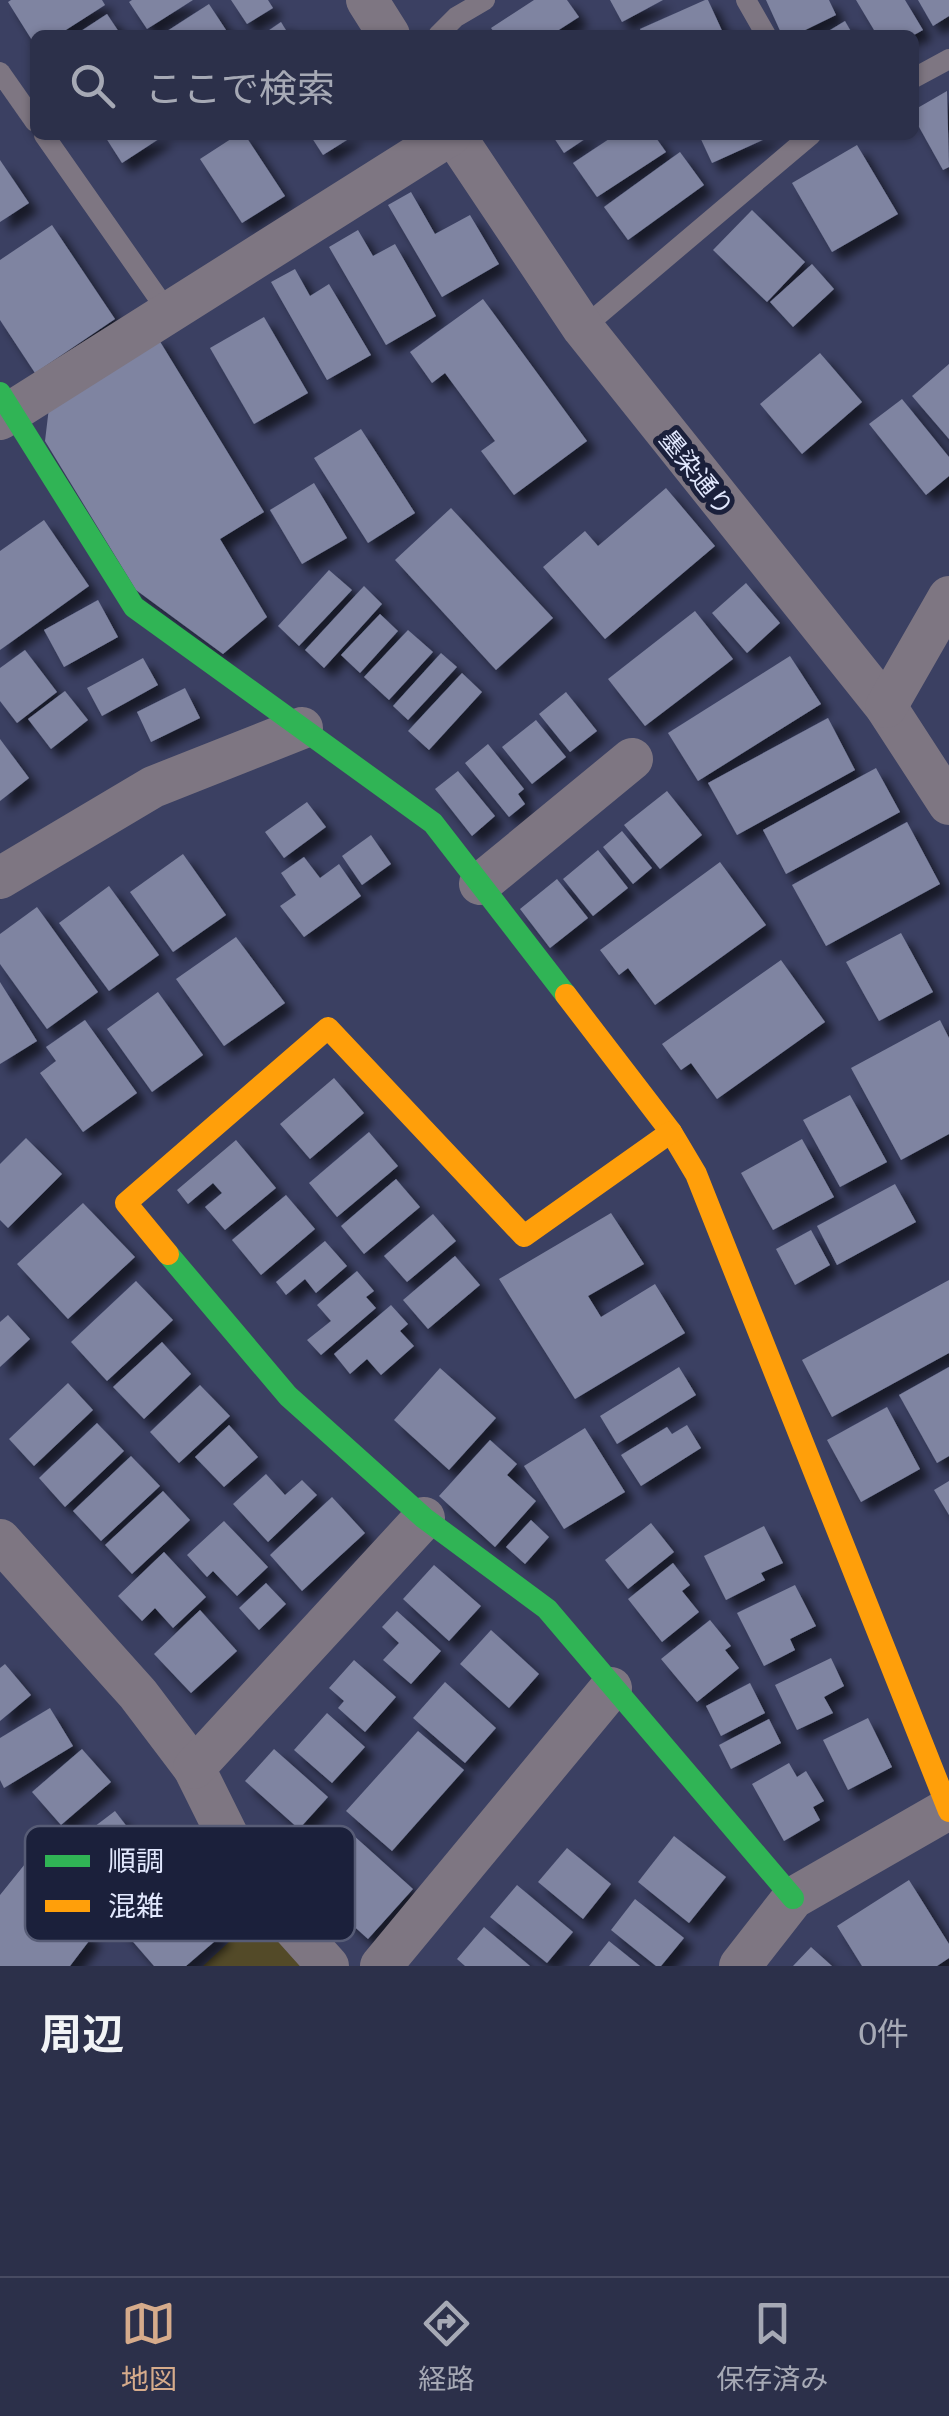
<!DOCTYPE html>
<html lang="ja">
<head>
<meta charset="utf-8">
<style>
  body { margin:0; font-family:Literata,"Noto Sans JP",serif; background:#343851; color:#f1f3f6 }
  .list { margin:0; padding:0; list-style:none }
  h2 { display:flex; justify-content:space-between; align-items:center; height:130px; margin:0; padding:0 40px; font-size:42px }
  h2 small { font-size:32px; font-weight:400; color:#a6a9b5 }
  .icon { flex:none; width:55px; height:55px; fill:none; stroke:currentColor; stroke-width:2; stroke-linecap:round; stroke-linejoin:round }
  .map { position:relative; flex:none; width:949px; height:1966px; overflow:hidden }
  .search { position:absolute; background:#2c304a; box-shadow:0 2px 8px #0004; left:30px; right:30px; top:30px; height:110px; display:flex; align-items:center; gap:25px; box-sizing:border-box; padding:0 35px; border-radius:15px; color:#a6a9b5; font-size:38px }
  .sheet { height:310px; background:#2c304a }
  nav { display:flex; justify-content:space-around; align-items:center; box-sizing:border-box; height:140px; border-top:2px solid #484b62; background:#2c304a; font-size:28px; color:#a6a9b5 }
  nav a { display:grid; justify-items:center; gap:5px }
  nav .on { color:#d6ab8b }
  .map>svg:first-child { display:block }
  .green { fill:#534a28 }
  .building { fill:#7f84a1; filter:url(#shadow) }
  .lines { fill:none; stroke-linecap:round; stroke-linejoin:round }
  .lane { stroke:#7e7682; stroke-width:20 }
  .street { stroke:#7e7682; stroke-width:42 }
  .fast { stroke:#30b455; stroke-width:22 }
  .slow { stroke:#ff9f0a; stroke-width:22 }
  .labels { text-anchor:middle; dominant-baseline:central; stroke-width:10; stroke-linejoin:round; paint-order:stroke }
  .street-label { font-size:25px; fill:#e2e8fe; stroke:#1b203b }
  .key { fill:#1b203b; stroke:#575c76; stroke-width:2.5 }
  .key-label { font-size:28px; fill:#e2e8fe }
</style>
</head>
<body>
<div class="map">
<svg width="949" height="1966" viewBox="0 0 949 1966">
  <defs>
    <filter id="shadow"><feDropShadow dx="9" dy="9" stdDeviation="5" flood-color="#0009"/></filter>
  </defs>
  <rect width="100%" height="100%" fill="#3b4062"/>
  <polygon class="green" points="260,1913 308,1966 203,1966"/>
  <g class="building">
    <polygon points="11,0 102,0 105,5 58,35 35,35 35,45 8,2"/>
    <polygon points="132,0 193,0 147,29 129,2"/>
    <polygon points="231,0 268,0 273,8 247,24"/>
    <polygon points="534,0 567,0 579,17 551,35 496,35 491,28"/>
    <polygon points="610,0 663,0 622,22"/>
    <polygon points="705,0 708,0 724,35 643,35 640,29"/>
    <polygon points="766,0 829,0 836,15 795,35 782,35"/>
    <polygon points="856,0 905,0 923,30 914,35 877,35"/>
    <polygon points="918,0 949,0 949,16 933,26"/>
    <polygon points="209,4 228,33 161,35"/>
    <polygon points="107,14 121,35 75,35"/>
    <polygon points="845,21 853,35 822,35"/>
    <polygon points="281,22 289,35 262,35"/>
    <polygon points="947,91 949,167 943,170 914,118 914,110"/>
    <polygon points="104,135 165,135 122,163"/>
    <polygon points="237,135 245,135 285,196 242,223 200,159"/>
    <polygon points="310,135 355,135 323,155"/>
    <polygon points="552,135 591,135 564,153"/>
    <polygon points="615,135 654,135 666,152 597,197 573,163"/>
    <polygon points="699,135 774,135 712,163"/>
    <polygon points="857,145 898,214 832,252 792,183"/>
    <polygon points="680,152 704,185 628,240 604,207"/>
    <polygon points="0,160 29,203 0,222"/>
    <polygon points="411,192 435,234 470,215 499,264 442,297 388,205"/>
    <polygon points="752,210 805,262 767,302 713,250"/>
    <polygon points="52,225 115,319 35,373 0,320 0,260"/>
    <polygon points="358,230 373,256 395,244 436,316 386,345 329,247"/>
    <polygon points="812,264 834,289 793,327 770,302"/>
    <polygon points="295,269 310,296 329,284 371,355 327,380 271,282"/>
    <polygon points="483,299 587,441 514,495 481,451 495,441 445,373 432,383 410,352"/>
    <polygon points="264,317 308,393 254,424 210,348"/>
    <polygon points="156,335 264,512 220,539 267,617 223,654 136,590 45,441 50,399"/>
    <polygon points="820,353 862,402 802,454 760,404"/>
    <polygon points="949,364 949,439 912,396"/>
    <polygon points="902,399 949,457 949,476 926,495 869,424"/>
    <polygon points="361,429 415,513 368,543 314,458"/>
    <polygon points="314,483 347,538 302,564 270,510"/>
    <polygon points="666,488 715,546 605,639 543,567 585,531 598,546"/>
    <polygon points="451,508 553,618 496,670 395,560"/>
    <polygon points="44,520 89,586 0,650 0,551"/>
    <polygon points="329,570 352,590 299,646 278,626"/>
    <polygon points="746,583 780,623 747,653 712,613"/>
    <polygon points="364,586 382,604 324,668 305,650"/>
    <polygon points="98,600 118,637 64,667 44,630"/>
    <polygon points="695,611 733,659 645,726 608,679"/>
    <polygon points="380,614 398,631 360,673 341,655"/>
    <polygon points="408,630 433,652 389,700 364,677"/>
    <polygon points="25,650 57,692 17,723 0,701 0,668"/>
    <polygon points="441,653 457,667 408,720 393,706"/>
    <polygon points="790,656 821,704 698,781 668,733"/>
    <polygon points="143,658 158,685 102,716 87,688"/>
    <polygon points="462,673 482,692 429,750 408,731"/>
    <polygon points="185,688 200,718 151,742 137,712"/>
    <polygon points="65,691 88,720 51,749 28,719"/>
    <polygon points="566,692 597,731 570,752 539,714"/>
    <polygon points="828,718 855,770 737,835 708,783"/>
    <polygon points="536,720 566,757 532,784 502,747"/>
    <polygon points="0,739 29,778 0,801"/>
    <polygon points="488,744 524,789 518,794 525,804 509,817 465,763"/>
    <polygon points="876,768 900,812 786,874 763,830"/>
    <polygon points="458,771 495,816 472,836 435,789"/>
    <polygon points="667,791 702,835 660,869 624,825"/>
    <polygon points="307,802 326,827 284,858 265,832"/>
    <polygon points="907,822 940,884 826,946 792,885"/>
    <polygon points="622,831 652,868 633,884 603,847"/>
    <polygon points="371,835 391,864 362,885 342,856"/>
    <polygon points="598,850 628,888 593,916 563,879"/>
    <polygon points="183,854 226,915 173,952 130,892"/>
    <polygon points="304,857 320,878 339,864 361,896 304,937 280,906 296,895 281,873"/>
    <polygon points="720,862 766,925 655,1005 628,968 619,975 600,950"/>
    <polygon points="557,879 588,918 550,948 520,909"/>
    <polygon points="109,886 159,955 109,991 59,923"/>
    <polygon points="37,907 98,992 47,1029 0,964 0,934"/>
    <polygon points="901,933 933,992 879,1021 846,962"/>
    <polygon points="236,937 285,1003 224,1046 176,979"/>
    <polygon points="781,960 825,1022 717,1099 691,1063 681,1070 662,1044"/>
    <polygon points="0,982 37,1041 0,1064"/>
    <polygon points="158,992 203,1055 152,1092 107,1029"/>
    <polygon points="85,1020 137,1093 83,1132 40,1073 56,1061 46,1047"/>
    <polygon points="940,1020 949,1038 949,1134 901,1160 851,1068"/>
    <polygon points="334,1078 364,1113 310,1159 280,1124"/>
    <polygon points="850,1095 887,1162 840,1187 803,1120"/>
    <polygon points="369,1132 398,1166 337,1217 309,1183"/>
    <polygon points="26,1138 62,1174 8,1228 0,1220 0,1164"/>
    <polygon points="802,1139 834,1197 773,1230 741,1173"/>
    <polygon points="236,1140 276,1188 225,1230 205,1207 222,1193 213,1183 188,1204 177,1190"/>
    <polygon points="396,1179 420,1207 364,1254 341,1226"/>
    <polygon points="895,1184 916,1222 837,1265 817,1226"/>
    <polygon points="286,1195 315,1229 261,1275 232,1240"/>
    <polygon points="83,1203 135,1257 68,1319 17,1264"/>
    <polygon points="611,1213 644,1264 588,1296 601,1317 655,1284 685,1333 575,1399 499,1279"/>
    <polygon points="433,1214 456,1241 407,1282 384,1256"/>
    <polygon points="811,1230 830,1265 795,1285 776,1249"/>
    <polygon points="325,1241 347,1266 316,1293 305,1279 286,1295 276,1282"/>
    <polygon points="455,1256 480,1285 428,1329 403,1300"/>
    <polygon points="357,1271 374,1291 366,1297 376,1308 321,1355 307,1340 331,1321 317,1305"/>
    <polygon points="949,1280 949,1353 832,1417 802,1360"/>
    <polygon points="136,1281 173,1320 107,1381 71,1342"/>
    <polygon points="391,1305 408,1324 400,1331 414,1346 381,1375 367,1359 350,1374 334,1354"/>
    <polygon points="8,1315 30,1339 0,1367 0,1322"/>
    <polygon points="162,1342 191,1374 144,1419 113,1387"/>
    <polygon points="679,1367 696,1395 617,1444 600,1416"/>
    <polygon points="949,1367 949,1456 937,1463 899,1395"/>
    <polygon points="440,1368 496,1418 449,1470 394,1420"/>
    <polygon points="68,1383 93,1410 34,1466 9,1439"/>
    <polygon points="200,1385 230,1416 179,1463 150,1432"/>
    <polygon points="887,1407 920,1469 861,1502 827,1440"/>
    <polygon points="97,1423 124,1451 65,1507 39,1478"/>
    <polygon points="229,1425 258,1457 224,1487 195,1457"/>
    <polygon points="687,1425 701,1448 641,1486 621,1455 667,1427 672,1434"/>
    <polygon points="585,1428 625,1492 564,1529 524,1466"/>
    <polygon points="490,1440 517,1464 507,1475 536,1501 495,1547 439,1496"/>
    <polygon points="131,1456 160,1486 101,1541 73,1511"/>
    <polygon points="266,1474 285,1495 302,1480 317,1495 268,1542 233,1504"/>
    <polygon points="949,1481 949,1515 934,1490"/>
    <polygon points="163,1491 190,1520 132,1574 105,1545"/>
    <polygon points="332,1497 365,1533 302,1591 270,1555"/>
    <polygon points="531,1520 549,1537 525,1564 506,1547"/>
    <polygon points="224,1521 268,1567 237,1596 213,1571 207,1577 187,1555"/>
    <polygon points="651,1523 674,1552 628,1589 605,1560"/>
    <polygon points="764,1526 783,1563 761,1573 765,1580 726,1600 704,1556"/>
    <polygon points="164,1552 206,1597 173,1628 155,1608 142,1621 118,1596"/>
    <polygon points="673,1563 690,1585 682,1591 699,1612 662,1642 628,1599"/>
    <polygon points="434,1565 481,1606 449,1641 403,1599"/>
    <polygon points="266,1583 286,1604 259,1630 239,1608"/>
    <polygon points="795,1585 816,1626 790,1639 795,1650 764,1666 737,1613"/>
    <polygon points="200,1610 237,1651 191,1693 154,1654"/>
    <polygon points="397,1611 441,1651 411,1684 383,1660 399,1643 382,1627"/>
    <polygon points="710,1620 731,1646 725,1650 739,1668 697,1702 661,1659"/>
    <polygon points="491,1630 539,1674 509,1708 460,1664"/>
    <polygon points="831,1658 844,1686 824,1697 833,1713 797,1730 775,1685"/>
    <polygon points="354,1660 396,1697 365,1732 338,1708 344,1701 329,1688"/>
    <polygon points="5,1664 31,1695 0,1721 0,1668"/>
    <polygon points="445,1682 496,1728 465,1763 413,1718"/>
    <polygon points="750,1683 765,1713 721,1736 706,1706"/>
    <polygon points="50,1708 73,1746 4,1788 0,1780 0,1738"/>
    <polygon points="327,1713 365,1747 332,1783 294,1750"/>
    <polygon points="868,1718 892,1767 848,1790 823,1740"/>
    <polygon points="769,1719 781,1743 731,1769 719,1745"/>
    <polygon points="418,1731 464,1770 392,1851 346,1811"/>
    <polygon points="82,1749 111,1782 61,1825 32,1792"/>
    <polygon points="274,1749 328,1797 299,1829 245,1781"/>
    <polygon points="789,1763 797,1777 806,1771 824,1801 813,1807 820,1820 784,1841 752,1784"/>
    <polygon points="115,1811 154,1862 103,1900 65,1849"/>
    <polygon points="352,1834 413,1889 368,1939 338,1912 351,1898 320,1871"/>
    <polygon points="674,1836 726,1877 689,1923 638,1882"/>
    <polygon points="567,1848 611,1884 583,1919 538,1882"/>
    <polygon points="25,1864 59,1891 49,1903 92,1937 70,1966 0,1966 0,1895"/>
    <polygon points="170,1874 222,1935 186,1966 154,1966 115,1921"/>
    <polygon points="909,1880 949,1944 949,1958 937,1966 862,1966 837,1926"/>
    <polygon points="517,1885 573,1932 547,1963 490,1917"/>
    <polygon points="635,1899 684,1938 661,1966 656,1966 611,1930"/>
    <polygon points="484,1927 530,1966 465,1966 457,1959"/>
    <polygon points="609,1941 640,1966 589,1966"/>
    <polygon points="811,1947 832,1966 793,1966"/>
  </g>
  <g class="lines">
    <g class="lane">
      <polyline points="746,0 766,35"/>
      <polyline points="438,35 456,17 485,0"/>
      <polyline points="0,72 35,122"/>
      <polyline points="914,78 949,59"/>
      <polyline points="44,135 168,312"/>
      <polyline points="583,328 811,135"/>
    </g>
    <g class="street">
      <polyline points="367,0 389,35"/>
      <polyline points="454,135 583,328 886,707 949,804"/>
      <polyline points="0,419 450,135"/>
      <polyline points="886,707 949,597"/>
      <polyline points="0,878 153,787 302,728"/>
      <polyline points="480,884 632,759"/>
      <polyline points="0,1540 138,1694 194,1768 248,1877 328,1966"/>
      <polyline points="194,1768 424,1518"/>
      <polyline points="381,1966 611,1688"/>
      <polyline points="740,1966 793,1898 948,1809"/>
    </g>
    <g class="fast">
      <polyline points="0,393 134,607 433,823 566,995"/>
      <polyline points="168,1254 288,1396 424,1518 547,1609 793,1898"/>
    </g>
    <g class="slow">
      <polyline points="566,995 671,1132 696,1174 949,1811"/>
      <polyline points="168,1254 126,1203 328,1028 524,1236 671,1132"/>
    </g>
  </g>
  <g class="labels">
    <g class="street-label">
      <text transform="translate(698 472) rotate(51)">墨染通り</text>
    </g>
  </g>
  <rect x="25" y="1826" width="330" height="115" rx="15" class="key"/>
  <rect x="45" y="1855" width="45" height="12" fill="#30b455"/>
  <rect x="45" y="1900" width="45" height="12" fill="#ff9f0a"/>
  <g class="key-label">
    <text x="108" y="1871">順調</text>
    <text x="108" y="1916">混雑</text>
  </g>
</svg>
<div class="search"><svg class="icon" aria-label="search" viewBox="0 0 24 24"><circle cx="10" cy="10" r="6"/><path d="M15 15l6 6"/></svg>ここで検索</div>
</div>
<section class="sheet">
<h2>周辺<small>0件</small></h2>
<ul class="list">
</ul>
</section>
<nav>
<a class="on"><svg class="icon" aria-label="map" viewBox="0 0 24 24"><path d="M3 6l6-2 6 2 6-2v14l-6 2-6-2-6 2zM9 4v14M15 6v14"/></svg>地図</a>
<a><svg class="icon" aria-label="directions" viewBox="0 0 24 24"><path d="M12 3l9 9-9 9-9-9zM9 14v-3h6M13 9l2 2-2 2"/></svg>経路</a>
<a><svg class="icon" aria-label="saved" viewBox="0 0 24 24"><path d="M7 4h10v16l-5-4-5 4z"/></svg>保存済み</a>
</nav>
</body>
</html>
